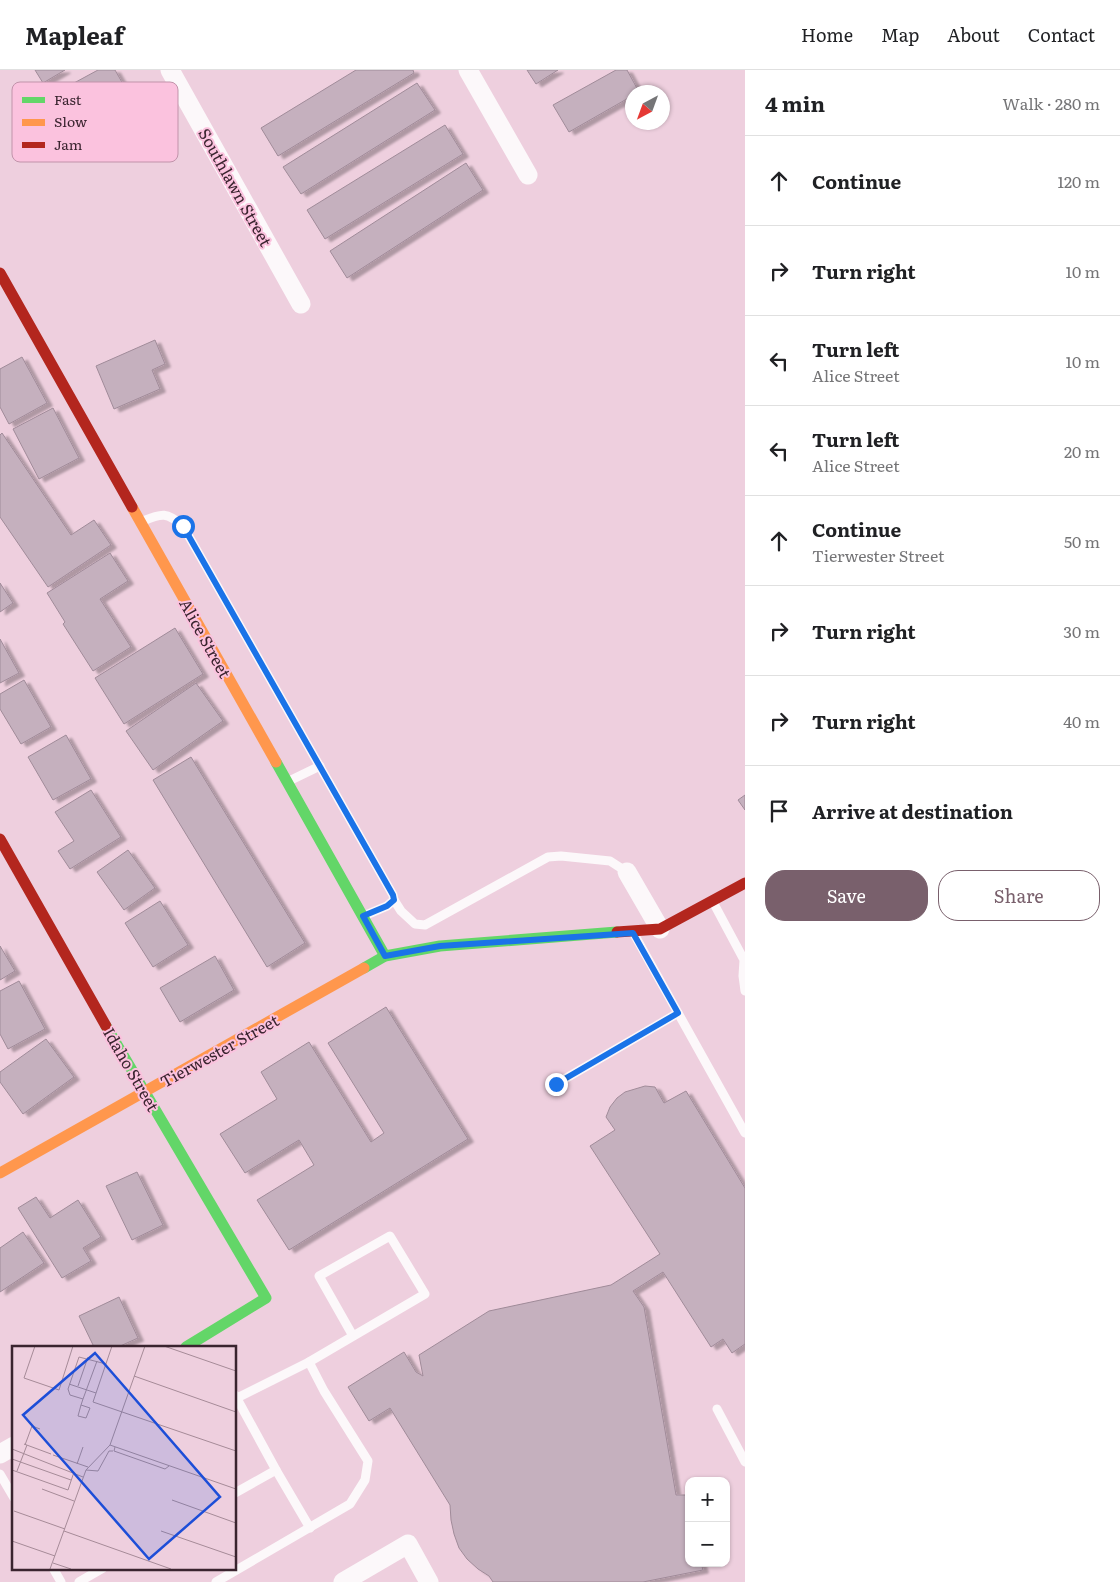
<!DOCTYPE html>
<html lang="en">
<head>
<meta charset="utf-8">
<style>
  body { margin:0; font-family:Literata,serif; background:#f2f2f2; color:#202124 }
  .controls { position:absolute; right:15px; bottom:15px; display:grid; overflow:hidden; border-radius:10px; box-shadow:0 1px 4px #0004 }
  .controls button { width:45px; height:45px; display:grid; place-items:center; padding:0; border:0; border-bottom:1px solid #e0e0e0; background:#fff; color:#202124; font:25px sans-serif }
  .compass { position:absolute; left:625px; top:15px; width:45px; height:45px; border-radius:50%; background:#fff; box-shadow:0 1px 4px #0004; rotate:221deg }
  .stop { position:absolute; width:15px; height:15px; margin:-11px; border:4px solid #1a73e8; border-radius:50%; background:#fff }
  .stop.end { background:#1a73e8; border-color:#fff; box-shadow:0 1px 5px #0008 }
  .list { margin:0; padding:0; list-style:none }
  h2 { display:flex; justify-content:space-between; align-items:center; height:65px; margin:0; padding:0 20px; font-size:21px }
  h2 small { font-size:16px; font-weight:400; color:#757577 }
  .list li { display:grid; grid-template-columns:32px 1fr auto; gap:15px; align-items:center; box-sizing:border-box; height:90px; padding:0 20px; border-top:1px solid #e0e0e0 }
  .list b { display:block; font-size:19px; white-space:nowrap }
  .list p { margin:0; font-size:16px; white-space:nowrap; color:#757577 }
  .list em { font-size:16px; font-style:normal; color:#757577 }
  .actions { display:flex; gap:10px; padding:15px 20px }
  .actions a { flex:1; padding:11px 0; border:1px solid #79606c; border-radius:20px; text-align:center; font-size:18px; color:#79606c }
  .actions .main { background:#79606c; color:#fff }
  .icon { flex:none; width:28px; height:28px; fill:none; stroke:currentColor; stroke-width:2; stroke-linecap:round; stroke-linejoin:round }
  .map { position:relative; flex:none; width:745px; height:1512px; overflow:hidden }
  header { display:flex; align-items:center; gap:30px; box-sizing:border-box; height:70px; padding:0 25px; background:#fff; border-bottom:1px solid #e0e0e0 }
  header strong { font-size:24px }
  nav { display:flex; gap:28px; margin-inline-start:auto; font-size:18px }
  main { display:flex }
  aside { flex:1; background:#fff }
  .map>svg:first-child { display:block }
  .building { fill:#c5b0be; stroke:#a08b99; filter:url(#shadow) }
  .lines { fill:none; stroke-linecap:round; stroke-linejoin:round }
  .lane { stroke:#fcf8fa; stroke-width:9 }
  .street { stroke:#fcf8fa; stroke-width:19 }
  .fast { stroke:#63d668; stroke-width:11 }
  .slow { stroke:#ff974d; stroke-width:11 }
  .jam { stroke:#b3261e; stroke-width:11 }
  .route { stroke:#1a73e8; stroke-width:6 }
  .labels { text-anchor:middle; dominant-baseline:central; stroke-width:4; stroke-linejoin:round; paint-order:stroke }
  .street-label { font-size:16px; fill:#3a242f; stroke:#fbc2de }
  .inset-road { fill:none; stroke:#a68b98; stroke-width:1 }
  .view { fill:#1d4ed8; fill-opacity:0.15; stroke:#1d4ed8; stroke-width:2.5 }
  .inset-edge { fill:none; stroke:#3a242f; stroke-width:2.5 }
  .key { fill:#fbc2de; stroke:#c193aa; stroke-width:1 }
  .key-label { font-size:14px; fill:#3a242f }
</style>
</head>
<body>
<header>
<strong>Mapleaf</strong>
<nav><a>Home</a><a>Map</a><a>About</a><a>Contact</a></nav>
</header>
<main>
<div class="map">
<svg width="745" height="1512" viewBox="0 0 745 1512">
  <defs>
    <filter id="shadow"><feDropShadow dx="5.5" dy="3" stdDeviation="1" flood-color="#0004"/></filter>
  </defs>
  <rect width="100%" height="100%" fill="#eecfde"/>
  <g class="building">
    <polygon points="35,0 65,0 43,13"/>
    <polygon points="98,0 115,0 127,21 66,54 50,26"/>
    <polygon points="356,0 413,0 414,3 278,86 261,58"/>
    <polygon points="527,0 558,0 536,14"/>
    <polygon points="616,0 627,0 639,22 632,22 632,26 569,62 553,35"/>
    <polygon points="417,13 435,40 301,124 283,97"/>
    <polygon points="445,55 463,84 325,169 307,140"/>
    <polygon points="466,93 483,120 347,208 330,181"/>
    <polygon points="155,270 165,294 152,300 160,319 114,339 96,296"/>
    <polygon points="22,287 47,333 9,354 0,337 0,299"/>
    <polygon points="53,338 79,388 39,409 13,359"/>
    <polygon points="2,363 71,465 94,450 111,475 48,517 0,447 0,365"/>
    <polygon points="110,483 128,511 100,529 131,577 93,601 63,554 65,552 47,523"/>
    <polygon points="0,513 13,533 0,542"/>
    <polygon points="175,558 203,604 124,654 95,608"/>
    <polygon points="0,569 19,603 0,613"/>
    <polygon points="24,610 51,657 21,674 0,639 0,624"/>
    <polygon points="196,613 223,651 153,700 126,661"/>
    <polygon points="66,665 91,709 53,730 28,687"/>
    <polygon points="191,687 305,873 267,897 153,710"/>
    <polygon points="91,720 121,767 70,799 58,781 74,771 55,742"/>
    <polygon points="745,725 745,740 738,730"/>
    <polygon points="128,780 155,818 124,840 97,802"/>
    <polygon points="160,831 188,875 153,897 125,853"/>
    <polygon points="0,876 15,901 0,910"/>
    <polygon points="215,886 234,920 180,952 160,918"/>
    <polygon points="19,911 45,959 8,979 0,964 0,921"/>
    <polygon points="386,937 468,1069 289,1180 257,1130 314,1095 299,1070 245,1103 220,1064 277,1029 261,1002 309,972 371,1072 384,1063 328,973"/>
    <polygon points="46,969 74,1007 23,1044 0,1012 0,1002"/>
    <polygon points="645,1016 655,1017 664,1033 686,1021 745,1118 745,1274 732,1283 723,1269 711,1277 663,1202 633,1221 644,1237 676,1425 686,1425 689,1436 689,1493 701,1493 703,1500 643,1512 493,1512 489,1506 478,1499 467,1489 459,1478 454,1464 451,1450 450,1435 390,1338 369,1351 348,1317 404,1282 416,1302 423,1306 419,1285 489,1241 611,1215 660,1184 590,1076 615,1060 606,1047 610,1037 617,1028 625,1022"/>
    <polygon points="137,1102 163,1155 132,1170 106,1116"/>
    <polygon points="36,1127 50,1148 78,1130 101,1167 83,1178 91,1191 62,1208 18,1138"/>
    <polygon points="23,1162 44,1193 0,1222 0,1178"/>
    <polygon points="119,1227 138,1268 118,1277 94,1277 79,1246"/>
  </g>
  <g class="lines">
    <g class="lane">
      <path d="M143,451C162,443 167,442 183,456L393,825L394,830L387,836L366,845"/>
      <polyline points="289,711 320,696"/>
      <polyline points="394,830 401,841 415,854 425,855 548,787 561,786 610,791 627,802"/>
      <polyline points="713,832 744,890 743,906 745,921"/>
      <polyline points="634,864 745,1063"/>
      <polyline points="556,1014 678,943"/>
      <polyline points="235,1325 276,1400 310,1458"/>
      <polyline points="235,1329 309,1292 425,1224 390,1166 319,1206 353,1266"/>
      <polyline points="717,1339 745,1392"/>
      <polyline points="0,1404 14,1428"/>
      <polyline points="235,1423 276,1400"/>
      <polyline points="53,1498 61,1512"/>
      <polyline points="79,1512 103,1498"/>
      <polyline points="216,1512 350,1434 365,1410 368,1391 324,1321 309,1292"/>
    </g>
    <g class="street">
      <polyline points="170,0 301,234"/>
      <polyline points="468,0 528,105"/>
      <polyline points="627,802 660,859"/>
      <polyline points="0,1384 14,1376"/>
      <polyline points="343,1512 408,1474 429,1512"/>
    </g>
    <g class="fast">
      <polyline points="276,692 385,886"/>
      <polyline points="364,898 385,886 440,876 617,862"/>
      <polyline points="106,956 266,1228 186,1277"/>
    </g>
    <g class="slow">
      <polyline points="132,437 276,692"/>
      <polyline points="0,1103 364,898"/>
    </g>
    <g class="jam">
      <polyline points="0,203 132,437"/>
      <polyline points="0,769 106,956"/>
      <polyline points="617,862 660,859 745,813"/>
    </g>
  </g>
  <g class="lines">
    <polyline class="route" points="183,456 393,825 394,830 387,836 363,846 385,886 440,876 633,863 678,943 556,1014"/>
  </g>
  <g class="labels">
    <g class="street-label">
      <text transform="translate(236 117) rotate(61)">Southlawn Street</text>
      <text transform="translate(206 568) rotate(61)">Alice Street</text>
      <text transform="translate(219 980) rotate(-29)">Tierwester Street</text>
      <text transform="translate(132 999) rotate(60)">Idaho Street</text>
    </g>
  </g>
  <g transform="translate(12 1276)">
    <rect width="224" height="224" fill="#eecfde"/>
    <path class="inset-road" d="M23,0L12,32L47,44L61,0M100,0L81,56L224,105M152,0L224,25M122,30L224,66M57,38L84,47M66,40L76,11M71,53L58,49L56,43L67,11L94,18M69,59L78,62L74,72L66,70L69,59L71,53L85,15M12,98L39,108M13,99L20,80L28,83M98,99L224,143M103,101L102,105L153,123L157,120M0,103L71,131M41,109L76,121M0,113L59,134M65,118L71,101M0,124L56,144L62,126M74,124L86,125L97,105H101M5,125L15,99M30,143L62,155M160,154L224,177M2,165L53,183M52,185L159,223M149,185L224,211M0,195L43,210M41,217L59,223M38,223L74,124L98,99L133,0"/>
    <path class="view" d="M83,7L208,151L137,213L11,69Z"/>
    <rect width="224" height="224" class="inset-edge"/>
  </g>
  <rect x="12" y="12" width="166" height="80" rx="8" class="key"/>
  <rect x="22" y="27" width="23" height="6" fill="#63d668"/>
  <rect x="22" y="49" width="23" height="7" fill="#ff974d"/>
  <rect x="22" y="72" width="23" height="6" fill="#b3261e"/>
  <g class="key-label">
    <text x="54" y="35">Fast</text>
    <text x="54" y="57">Slow</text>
    <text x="54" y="80">Jam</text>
  </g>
</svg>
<div class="controls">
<button>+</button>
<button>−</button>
</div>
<svg class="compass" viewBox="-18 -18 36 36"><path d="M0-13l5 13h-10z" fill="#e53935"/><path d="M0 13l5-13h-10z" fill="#757577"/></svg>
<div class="stop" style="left:183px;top:456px"></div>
<div class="stop end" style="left:556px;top:1014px"></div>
</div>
<aside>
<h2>4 min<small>Walk · 280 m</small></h2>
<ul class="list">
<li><svg class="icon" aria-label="ahead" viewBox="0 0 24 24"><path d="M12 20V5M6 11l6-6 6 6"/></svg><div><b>Continue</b></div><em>120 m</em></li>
<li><svg class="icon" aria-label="right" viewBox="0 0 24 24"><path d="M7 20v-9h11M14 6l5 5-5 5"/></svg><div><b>Turn right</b></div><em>10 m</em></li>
<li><svg class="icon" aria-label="left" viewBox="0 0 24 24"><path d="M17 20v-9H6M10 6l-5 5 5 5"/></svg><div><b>Turn left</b><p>Alice Street</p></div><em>10 m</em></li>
<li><svg class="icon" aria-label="left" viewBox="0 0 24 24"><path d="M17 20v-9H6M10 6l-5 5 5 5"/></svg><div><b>Turn left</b><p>Alice Street</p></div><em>20 m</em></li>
<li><svg class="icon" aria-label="ahead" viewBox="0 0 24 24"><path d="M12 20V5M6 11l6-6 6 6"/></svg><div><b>Continue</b><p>Tierwester Street</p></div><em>50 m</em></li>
<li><svg class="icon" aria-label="right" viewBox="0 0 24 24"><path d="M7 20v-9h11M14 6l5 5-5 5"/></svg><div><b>Turn right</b></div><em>30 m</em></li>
<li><svg class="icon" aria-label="right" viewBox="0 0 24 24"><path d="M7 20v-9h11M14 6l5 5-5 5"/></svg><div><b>Turn right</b></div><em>40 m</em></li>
<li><svg class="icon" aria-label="arrive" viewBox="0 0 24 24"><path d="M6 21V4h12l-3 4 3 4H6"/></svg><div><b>Arrive at destination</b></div></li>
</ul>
<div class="actions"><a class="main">Save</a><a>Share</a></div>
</aside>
</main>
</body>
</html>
